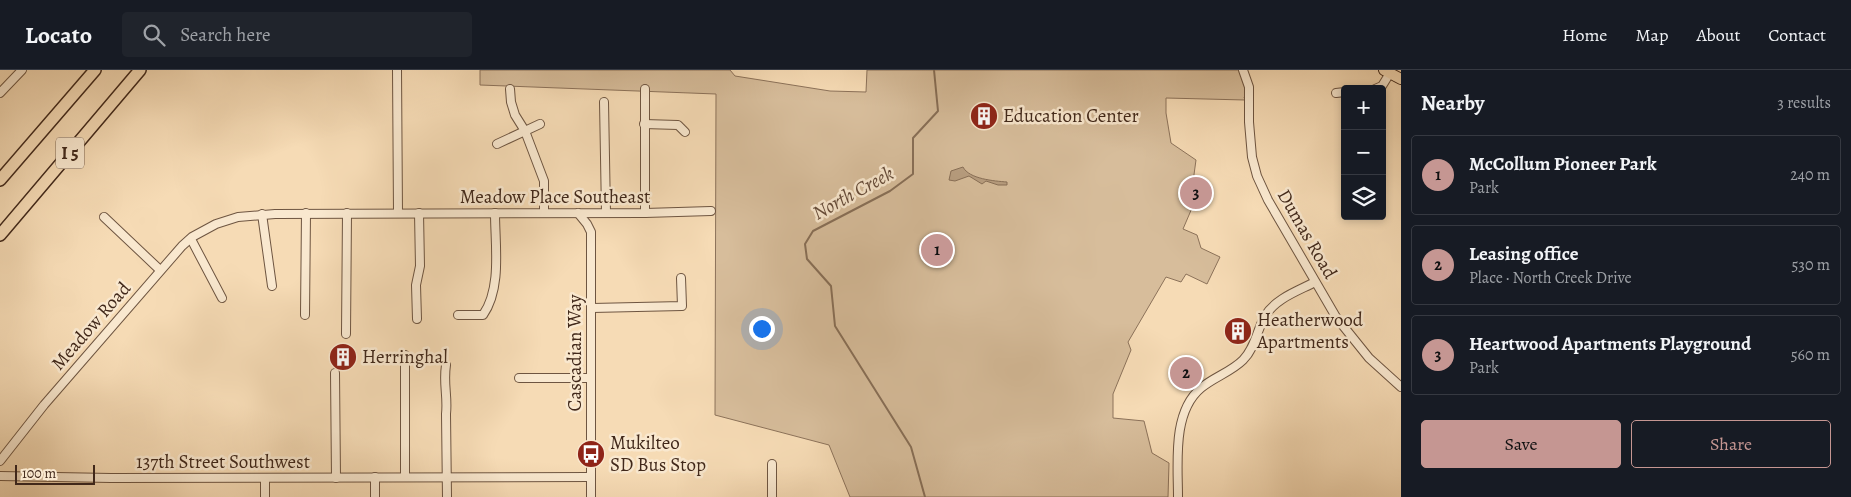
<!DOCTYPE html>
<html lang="en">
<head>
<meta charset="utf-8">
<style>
  body { margin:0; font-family:Alegreya,serif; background:#20242c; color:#f1f3f6 }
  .controls { position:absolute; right:15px; top:15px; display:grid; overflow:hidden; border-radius:5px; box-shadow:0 2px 8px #0003 }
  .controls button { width:45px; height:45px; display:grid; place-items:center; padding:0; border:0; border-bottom:1px solid #363941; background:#171b24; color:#f1f3f6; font:25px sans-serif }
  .scale { position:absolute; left:15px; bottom:12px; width:80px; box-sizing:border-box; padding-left:5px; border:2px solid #41281a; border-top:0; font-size:14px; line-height:18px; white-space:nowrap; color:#41281a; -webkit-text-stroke:4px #f9e8cf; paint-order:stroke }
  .you { position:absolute; left:761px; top:258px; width:18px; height:18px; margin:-12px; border:4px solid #fff; border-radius:50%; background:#1a73e8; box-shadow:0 0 0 8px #1a73e833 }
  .badge { display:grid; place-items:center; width:32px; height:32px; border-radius:50%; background:#c59692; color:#111; font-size:16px; font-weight:700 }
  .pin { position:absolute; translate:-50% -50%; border:2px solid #fff; box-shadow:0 1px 5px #0006 }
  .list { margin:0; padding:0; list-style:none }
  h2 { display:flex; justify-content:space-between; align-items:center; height:65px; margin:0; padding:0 20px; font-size:21px }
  h2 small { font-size:16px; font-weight:400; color:#9ea1a6 }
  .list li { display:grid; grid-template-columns:32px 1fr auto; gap:15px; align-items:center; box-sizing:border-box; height:80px; margin:0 10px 10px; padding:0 10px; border:1px solid #363941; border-radius:5px }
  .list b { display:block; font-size:19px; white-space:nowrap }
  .list p { margin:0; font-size:16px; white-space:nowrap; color:#9ea1a6 }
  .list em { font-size:16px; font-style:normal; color:#9ea1a6 }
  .actions { display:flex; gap:10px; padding:15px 20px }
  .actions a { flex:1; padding:11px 0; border:1px solid #c59692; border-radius:5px; text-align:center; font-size:18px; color:#c59692 }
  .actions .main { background:#c59692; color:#111 }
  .icon { flex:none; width:28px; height:28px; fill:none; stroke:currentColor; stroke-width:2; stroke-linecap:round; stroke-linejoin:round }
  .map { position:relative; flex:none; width:1401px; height:427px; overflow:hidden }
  header { display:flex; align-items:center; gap:30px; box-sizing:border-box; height:70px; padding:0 25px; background:#171b24; border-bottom:1px solid #363941 }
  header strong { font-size:24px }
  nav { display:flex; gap:28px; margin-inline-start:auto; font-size:18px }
  .search { width:350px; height:45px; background:#20242c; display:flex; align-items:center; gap:12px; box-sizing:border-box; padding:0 18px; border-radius:5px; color:#9ea1a6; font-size:19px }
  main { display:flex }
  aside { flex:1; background:#171b24 }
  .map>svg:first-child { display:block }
  .green { fill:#d7bd9b; stroke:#8c725a }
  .water { fill:#b89e80; stroke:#886f57 }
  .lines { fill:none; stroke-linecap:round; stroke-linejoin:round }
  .stream { stroke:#886f57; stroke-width:2 }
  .minor-casing { stroke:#6e5541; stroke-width:10 }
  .major-casing { stroke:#41281a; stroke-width:12 }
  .highway-casing { stroke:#41281a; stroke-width:14 }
  .minor { stroke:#f9e8cf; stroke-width:8 }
  .major { stroke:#f6dbb5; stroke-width:10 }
  .highway { stroke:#f6dbb5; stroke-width:11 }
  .labels { text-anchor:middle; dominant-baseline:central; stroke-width:5; stroke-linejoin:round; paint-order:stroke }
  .shield { fill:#f9e8cf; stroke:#786250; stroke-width:1 }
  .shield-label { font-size:18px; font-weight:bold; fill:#41281a }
  .poi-label { font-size:19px; fill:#41281a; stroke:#f9e8cf; text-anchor:start }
  .street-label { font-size:19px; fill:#41281a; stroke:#f9e8cf }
  .water-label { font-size:20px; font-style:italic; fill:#654b39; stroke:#f9e8cf }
</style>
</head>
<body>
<header>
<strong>Locato</strong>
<div class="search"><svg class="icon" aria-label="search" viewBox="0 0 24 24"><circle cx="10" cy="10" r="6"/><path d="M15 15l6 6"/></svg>Search here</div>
<nav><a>Home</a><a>Map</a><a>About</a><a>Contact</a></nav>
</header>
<main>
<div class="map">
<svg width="1401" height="427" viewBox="0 0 1401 427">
  <rect width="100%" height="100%" fill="#f6dbb5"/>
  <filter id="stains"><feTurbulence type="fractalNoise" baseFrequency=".004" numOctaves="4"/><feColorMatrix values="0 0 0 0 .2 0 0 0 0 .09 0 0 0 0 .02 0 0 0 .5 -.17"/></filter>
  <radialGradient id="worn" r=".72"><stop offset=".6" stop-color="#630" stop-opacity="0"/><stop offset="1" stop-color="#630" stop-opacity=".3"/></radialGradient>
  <polygon class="green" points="480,0 730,0 735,6 830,21 866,22 867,0 1243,0 1249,27 1244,27 1245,30 1166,28 1166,43 1171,73 1196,90 1192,119 1187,118 1185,127 1195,131 1183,159 1197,165 1201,178 1220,187 1207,214 1186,204 1181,212 1166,207 1128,272 1131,280 1113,324 1113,348 1144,351 1152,383 1169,393 1168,427 850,427 829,375 715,345 716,24 480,15"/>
  <path class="water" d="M963,97C969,109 994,111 1007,112V115H998L986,111L982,114L969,106L955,111L949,110L951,101Z"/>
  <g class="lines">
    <polyline class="stream" points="925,427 911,377 835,256 831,216 807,189 805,174 813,161 890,121 913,104 913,68 938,41 934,0"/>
    <defs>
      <g id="minor">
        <polyline points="397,0 398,142"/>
        <polyline points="1243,0 1249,17 1249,52 1252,87 1257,106 1268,130 1336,247 1369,288 1401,317"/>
        <polyline points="510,19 511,32 515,45 525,61 544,111 544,143"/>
        <polyline points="645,19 645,143"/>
        <polyline points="1375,19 1382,16 1390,3"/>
        <polyline points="0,23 22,0"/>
        <polyline points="1336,23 1345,22"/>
        <polyline points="604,32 606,143"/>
        <polyline points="644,54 678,55 685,62"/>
        <polyline points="497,74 540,54"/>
        <polyline points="578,143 587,154 591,162 591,427"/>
        <polyline points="262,144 272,216"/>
        <polyline points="104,147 160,200"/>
        <polyline points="191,169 222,228"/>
        <polyline points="592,238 682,236 681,208"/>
        <polyline points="305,245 306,143"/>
        <path d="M458,245H483C502,218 495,175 495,143"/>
        <polyline points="417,249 416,215 420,196 419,143"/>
        <polyline points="346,264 347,143"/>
        <polyline points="405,285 405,407"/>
        <path d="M446,295C443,314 448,326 446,344L447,427"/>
        <polyline points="335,303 336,408"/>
        <polyline points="519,308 591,308"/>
        <polyline points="0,391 44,335 182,176 192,167 216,154 238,147 275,144 645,143 711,141"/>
        <polyline points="0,406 111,408 591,407"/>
        <polyline points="265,408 265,427"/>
        <polyline points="375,427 375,407"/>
        <polyline points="772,427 772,394"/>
        <path d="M1178,427C1178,393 1172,342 1201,318C1214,307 1231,302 1243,290C1255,278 1257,260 1265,246C1276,228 1298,221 1315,212"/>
      </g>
      <polyline id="major" points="1384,0 1401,9"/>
      <g id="highway">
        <polyline points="0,110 95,0"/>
        <polyline points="0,165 140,0"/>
      </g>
    </defs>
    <use href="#minor" class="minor-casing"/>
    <use href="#major" class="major-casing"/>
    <use href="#highway" class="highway-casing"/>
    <use href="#minor" class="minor"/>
    <use href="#major" class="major"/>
    <use href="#highway" class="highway"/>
  </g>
  <defs>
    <symbol id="building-disc" viewBox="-11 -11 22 22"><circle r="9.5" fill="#8f2418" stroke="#f9e8cf"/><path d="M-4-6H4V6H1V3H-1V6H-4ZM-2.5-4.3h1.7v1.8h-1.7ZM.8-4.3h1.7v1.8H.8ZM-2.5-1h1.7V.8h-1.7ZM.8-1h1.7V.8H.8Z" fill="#fff"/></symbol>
    <symbol id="bus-disc" viewBox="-11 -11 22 22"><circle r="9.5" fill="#8f2418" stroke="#f9e8cf"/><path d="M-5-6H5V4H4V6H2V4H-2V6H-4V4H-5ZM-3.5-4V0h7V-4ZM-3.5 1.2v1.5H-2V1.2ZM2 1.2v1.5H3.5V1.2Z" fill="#fff"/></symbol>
  </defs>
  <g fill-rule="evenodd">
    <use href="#building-disc" x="968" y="30" width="32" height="32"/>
    <use href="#building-disc" x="1222" y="245" width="32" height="32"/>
    <use href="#building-disc" x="327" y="271" width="32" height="32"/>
    <use href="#bus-disc" x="575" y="368" width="32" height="32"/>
  </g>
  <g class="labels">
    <rect class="shield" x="56" y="67.5" width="28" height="31" rx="4"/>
    <g class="shield-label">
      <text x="70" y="83">I 5</text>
    </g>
    <g class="poi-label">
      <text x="1003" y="46">Education Center</text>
      <text x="1257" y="250">Heatherwood<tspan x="1257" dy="22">Apartments</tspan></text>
      <text x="362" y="287">Herringhal</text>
      <text x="610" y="373">Mukilteo<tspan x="610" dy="22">SD Bus Stop</tspan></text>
    </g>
    <g class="street-label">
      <text x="555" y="127">Meadow Place Southeast</text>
      <text transform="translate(1307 164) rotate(60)">Dumas Road</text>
      <text transform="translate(91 256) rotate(-49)">Meadow Road</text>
      <text transform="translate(575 283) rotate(-90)">Cascadian Way</text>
      <text x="223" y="392">137th Street Southwest</text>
    </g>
    <g class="water-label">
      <text transform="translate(853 123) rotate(-29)">North Creek</text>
    </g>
  </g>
  <rect width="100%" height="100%" filter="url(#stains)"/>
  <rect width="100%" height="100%" fill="url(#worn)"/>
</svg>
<div class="controls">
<button>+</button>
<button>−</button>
<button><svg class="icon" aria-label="layers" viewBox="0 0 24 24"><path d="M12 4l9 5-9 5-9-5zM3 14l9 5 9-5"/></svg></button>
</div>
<div class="scale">100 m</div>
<div class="you"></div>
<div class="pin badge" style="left:937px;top:180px">1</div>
<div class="pin badge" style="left:1186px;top:303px">2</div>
<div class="pin badge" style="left:1196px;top:123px">3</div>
</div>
<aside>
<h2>Nearby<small>3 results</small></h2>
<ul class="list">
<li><span class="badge">1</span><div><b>McCollum Pioneer Park</b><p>Park</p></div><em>240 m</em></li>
<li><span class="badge">2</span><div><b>Leasing office</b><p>Place · North Creek Drive</p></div><em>530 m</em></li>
<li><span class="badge">3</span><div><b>Heartwood Apartments Playground</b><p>Park</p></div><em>560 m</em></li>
</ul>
<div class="actions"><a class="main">Save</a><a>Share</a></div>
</aside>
</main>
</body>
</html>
